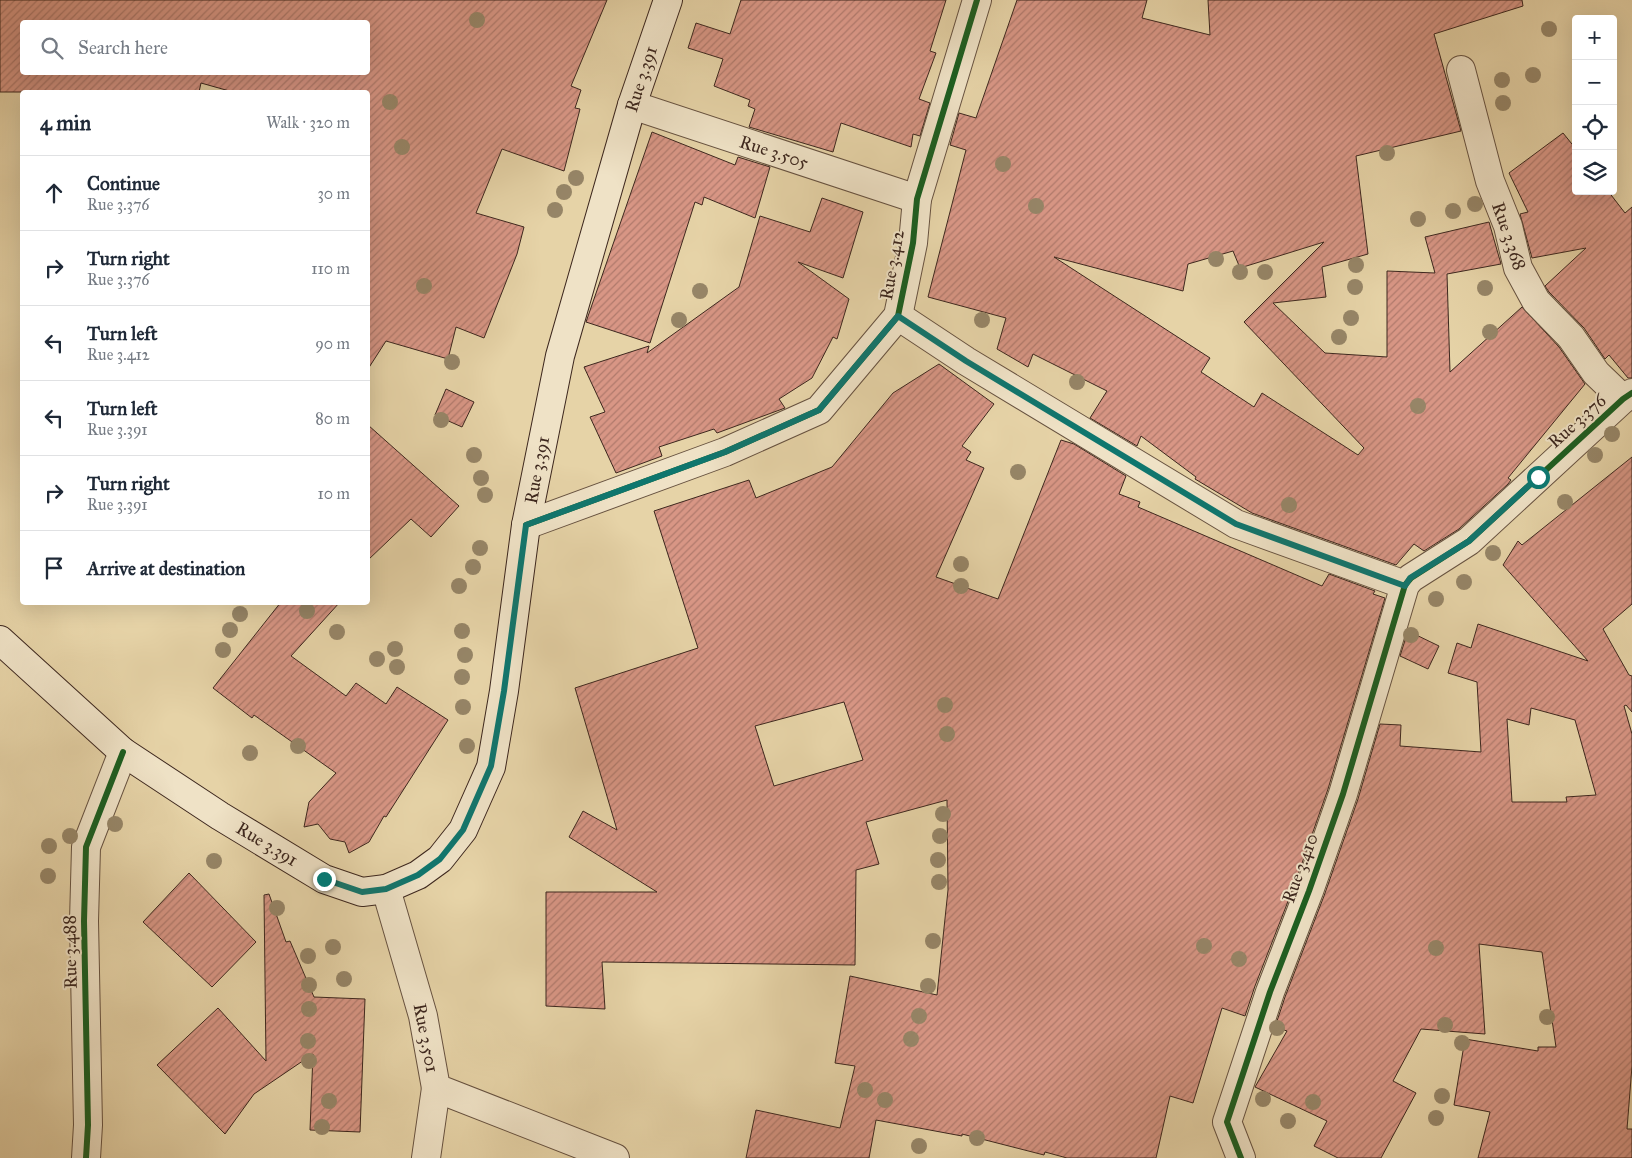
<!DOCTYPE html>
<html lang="en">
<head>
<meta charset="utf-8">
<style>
  body { margin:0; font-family:"IM FELL Great Primer",serif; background:#f2f2f3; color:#1f2937 }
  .controls { position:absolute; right:15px; top:15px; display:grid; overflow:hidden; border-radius:5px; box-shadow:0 5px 20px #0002 }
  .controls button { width:45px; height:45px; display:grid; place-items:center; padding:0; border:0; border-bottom:1px solid #e0e1e3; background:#fff; color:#1f2937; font:25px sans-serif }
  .stop { position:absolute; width:15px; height:15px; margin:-11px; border:4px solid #0f766e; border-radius:50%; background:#fff }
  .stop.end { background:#0f766e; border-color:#fff; box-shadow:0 1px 5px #0008 }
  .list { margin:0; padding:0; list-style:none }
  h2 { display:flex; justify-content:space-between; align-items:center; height:65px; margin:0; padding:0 20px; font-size:21px }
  h2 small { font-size:16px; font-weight:400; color:#747a83 }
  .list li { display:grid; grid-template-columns:32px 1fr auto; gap:15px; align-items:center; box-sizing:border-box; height:75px; padding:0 20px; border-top:1px solid #e0e1e3 }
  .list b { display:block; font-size:19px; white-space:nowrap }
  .list p { margin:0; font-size:16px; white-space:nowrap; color:#747a83 }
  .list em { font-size:16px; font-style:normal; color:#747a83 }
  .icon { flex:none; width:28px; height:28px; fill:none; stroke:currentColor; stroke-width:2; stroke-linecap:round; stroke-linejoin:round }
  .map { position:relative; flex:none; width:1632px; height:1158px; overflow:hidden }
  .search { position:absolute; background:#fff; box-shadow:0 5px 20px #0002; left:20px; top:20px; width:350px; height:55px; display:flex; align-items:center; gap:12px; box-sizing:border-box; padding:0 18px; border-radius:5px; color:#747a83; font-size:19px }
  .panel { position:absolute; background:#fff; box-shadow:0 5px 20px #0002; left:20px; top:90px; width:350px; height:515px; border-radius:5px }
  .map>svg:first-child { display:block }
  .building { fill:url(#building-hatch); stroke:#3d271e; fill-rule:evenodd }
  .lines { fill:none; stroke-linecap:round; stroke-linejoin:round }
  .street-casing { stroke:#675240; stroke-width:30 }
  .secondary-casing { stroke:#3d271e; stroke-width:30 }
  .street { stroke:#efe2c6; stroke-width:28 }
  .secondary { stroke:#efe2c6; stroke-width:28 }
  .cycleway-casing { stroke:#efe2c6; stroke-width:9 }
  .cycleway { stroke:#1b5e20; stroke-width:6 }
  .tree { fill:#968567 }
  .route { stroke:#0f766e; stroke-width:6 }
  .labels { text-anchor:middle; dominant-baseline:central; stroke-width:4; stroke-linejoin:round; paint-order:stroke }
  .street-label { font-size:18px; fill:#3d271e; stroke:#efe2c6 }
</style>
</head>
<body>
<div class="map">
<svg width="1632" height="1158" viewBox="0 0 1632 1158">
  <defs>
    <pattern id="building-hatch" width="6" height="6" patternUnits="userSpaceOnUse" patternTransform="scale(1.25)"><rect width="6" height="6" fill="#d89685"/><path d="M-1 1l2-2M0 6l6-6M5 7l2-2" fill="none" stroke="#b07a6c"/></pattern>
  </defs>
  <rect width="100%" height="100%" fill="#e6d3a7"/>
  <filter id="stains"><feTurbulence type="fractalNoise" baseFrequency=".004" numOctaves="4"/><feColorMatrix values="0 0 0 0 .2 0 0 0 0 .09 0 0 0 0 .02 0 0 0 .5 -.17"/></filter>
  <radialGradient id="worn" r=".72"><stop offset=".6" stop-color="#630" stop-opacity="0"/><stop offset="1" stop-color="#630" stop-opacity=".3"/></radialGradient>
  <g class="building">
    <path d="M0,0H607L571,86L581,90L575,108L580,109L564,171L502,149L476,213L524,227L517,254L484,338L456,327L448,359L386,341L368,369V92H233L201,83L199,92H0ZM22,22H368V72H22Z"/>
    <polygon points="741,0 946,0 930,51 936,53 919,99 930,103 920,136 913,134 911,147 841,123 833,152 749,127 755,109 748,106 750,100 714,86 723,59 688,48 696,23 730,34"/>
    <path d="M1017,0H1147L1142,18L1210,35L1208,0H1522L1523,6L1434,34L1461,131L1356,156L1368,254L1322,267L1326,297L1273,303L1325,353L1387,357V271L1435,273L1425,237L1489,222L1501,264L1447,274L1450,372L1522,307L1559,347L1585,384L1508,478L1511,480L1508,484L1459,529L1424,551L1414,544L1396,565L1252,513L1195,479L1196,477L1141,436L1137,446L1090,418L1107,391L1033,354L1028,367L997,349L1006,318L928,297L966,150L950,145L959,113L976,118ZM1324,242L1244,322L1364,448L1358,455L1262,393L1254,407L1201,372L1210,358L1054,257L1183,291L1188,264L1233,251L1240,268Z"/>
    <polygon points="652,132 735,165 738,157 770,167 755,218 704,197 702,205 695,202 650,343 586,322"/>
    <polygon points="1563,133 1576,149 1576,191 1608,191 1625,213 1632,207 1632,378 1628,378 1609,355 1605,359 1584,328 1549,292 1545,286 1586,248 1532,258 1520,214 1528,212 1509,173"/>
    <polygon points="822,198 863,212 843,278 798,262 849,299 837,339 833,337 812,378 779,399 785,408 717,433 714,429 659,447 662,456 616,473 590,417 605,412 584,367 649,346 647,353 739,287 760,216 810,232"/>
    <path d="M939,364L994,404L962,446L971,452L966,460L984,468L936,577L998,599L1061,440L1074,444L1126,476L1119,494L1140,502L1138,507L1322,586L1329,574L1375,591L1373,594L1385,598L1328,789L1294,886L1255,986L1245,1016L1222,1008L1193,1103L1170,1096L1156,1158H1067L1045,1152L1044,1155L962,1134V1136L876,1120L869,1158H746L756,1110L840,1128L855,1066L835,1063L850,976L937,995L948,890L947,800L866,822L879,864L856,870L855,965L602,962L605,1009L546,1006V892H657L569,837L583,811L617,830L575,688L698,648L654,511L749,480L756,498L832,467L893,393ZM844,702L863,760L774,786L755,726Z"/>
    <polygon points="446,389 474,402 462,427 435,415"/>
    <polygon points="368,425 459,506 431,537 411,519 368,560"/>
    <path d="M1632,457V604L1603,629L1629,675L1632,676V712L1626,705L1624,706L1632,734V1066L1627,1129H1632V1158H1478L1490,1112L1454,1105L1465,1039L1538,1051V1047H1556L1542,952L1479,944L1485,1034L1421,1029L1393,1081L1416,1093L1381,1158H1338L1314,1146L1327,1121L1255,1087L1287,1031L1275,1027L1285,997L1324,896L1358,799L1380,724L1401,725L1400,746L1481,752L1477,682L1448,673L1457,643L1471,648L1478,624L1588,661L1503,565L1518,541L1522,545ZM1531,708L1575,720L1596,795L1566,797L1567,802H1512L1507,719L1529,725Z"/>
    <polygon points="281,602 340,602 291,656 346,696 356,683 386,704 397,687 448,720 386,817 384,816 369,842 349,853 345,842 330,839 318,824 304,827 309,802 336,773 254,715 252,718 213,688"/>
    <polygon points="1408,631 1439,646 1428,669 1400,656"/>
    <polygon points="189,873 256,942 212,987 143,922"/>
    <polygon points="269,894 286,942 290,941 314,997 365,999 360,1132 310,1130 313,1054 254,1094 225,1134 157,1065 218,1008 266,1061 264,895"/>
  </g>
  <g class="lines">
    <defs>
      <g id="street">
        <polyline points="1461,70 1490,181 1508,226 1518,268 1536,301 1571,337 1596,373 1623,399"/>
        <polyline points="632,105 917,199"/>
        <polyline points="898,316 966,361 1236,524 1405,585"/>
        <polyline points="526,525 725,452 819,410 898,316 913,243 917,199 977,0"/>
        <polyline points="386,889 423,1016 436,1088 615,1158"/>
        <polyline points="86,1158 88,1125 84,921 86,847 123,752"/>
        <polyline points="426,1158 436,1088"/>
        <polyline points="1241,1158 1227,1122 1270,992 1309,891 1343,794 1405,585 1411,578 1469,541 1623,399 1632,393"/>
      </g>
      <polyline id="secondary" points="0,640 123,752 220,816 324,879 362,892 386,889 418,875 440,859 463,830 491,767 504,691 526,525 560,356 632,105 668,0"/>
    </defs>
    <use href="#street" class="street-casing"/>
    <use href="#secondary" class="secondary-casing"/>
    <use href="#street" class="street"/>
    <use href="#secondary" class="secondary"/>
    <defs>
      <g id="cycleway">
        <polyline points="526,525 725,452 819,410 898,316 913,243 917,199 977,0"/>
        <polyline points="86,1158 88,1125 84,921 86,847 123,752"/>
        <polyline points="1241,1158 1227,1122 1270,992 1309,891 1343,794 1405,585 1411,578 1469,541 1623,399 1632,393"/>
      </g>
    </defs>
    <use href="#cycleway" class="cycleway-casing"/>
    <use href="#cycleway" class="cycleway"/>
  </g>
  <g class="tree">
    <circle cx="477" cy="20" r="8"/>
    <circle cx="1549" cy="29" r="8"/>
    <circle cx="1533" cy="75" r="8"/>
    <circle cx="1502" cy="80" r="8"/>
    <circle cx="390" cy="102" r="8"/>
    <circle cx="1503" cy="103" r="8"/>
    <circle cx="402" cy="147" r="8"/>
    <circle cx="1387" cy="153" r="8"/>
    <circle cx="1003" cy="164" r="8"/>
    <circle cx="576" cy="178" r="8"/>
    <circle cx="564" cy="192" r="8"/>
    <circle cx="1475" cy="204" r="8"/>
    <circle cx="1036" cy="206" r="8"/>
    <circle cx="555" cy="210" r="8"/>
    <circle cx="1453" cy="211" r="8"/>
    <circle cx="1418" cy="219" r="8"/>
    <circle cx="1216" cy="259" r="8"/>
    <circle cx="1356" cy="265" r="8"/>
    <circle cx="1240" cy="272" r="8"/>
    <circle cx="1265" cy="272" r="8"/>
    <circle cx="424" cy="286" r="8"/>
    <circle cx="1355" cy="287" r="8"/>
    <circle cx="1485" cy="288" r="8"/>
    <circle cx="700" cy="291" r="8"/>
    <circle cx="1351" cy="318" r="8"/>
    <circle cx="679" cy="320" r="8"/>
    <circle cx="982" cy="320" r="8"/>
    <circle cx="1490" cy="332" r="8"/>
    <circle cx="1339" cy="337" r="8"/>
    <circle cx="452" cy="362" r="8"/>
    <circle cx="1077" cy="382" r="8"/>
    <circle cx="1418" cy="406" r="8"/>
    <circle cx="441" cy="420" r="8"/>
    <circle cx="1612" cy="434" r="8"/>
    <circle cx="474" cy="455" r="8"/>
    <circle cx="1595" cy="455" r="8"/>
    <circle cx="1018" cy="472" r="8"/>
    <circle cx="481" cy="478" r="8"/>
    <circle cx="485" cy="495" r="8"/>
    <circle cx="1565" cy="502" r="8"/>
    <circle cx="1289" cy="505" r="8"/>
    <circle cx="480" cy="548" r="8"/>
    <circle cx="1493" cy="553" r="8"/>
    <circle cx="961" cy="564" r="8"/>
    <circle cx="473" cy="567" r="8"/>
    <circle cx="1464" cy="582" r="8"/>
    <circle cx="459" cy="586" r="8"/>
    <circle cx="961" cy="586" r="8"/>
    <circle cx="1436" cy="599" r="8"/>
    <circle cx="307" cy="611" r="8"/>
    <circle cx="240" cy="614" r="8"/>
    <circle cx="230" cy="630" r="8"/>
    <circle cx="462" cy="631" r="8"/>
    <circle cx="337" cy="632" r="8"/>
    <circle cx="1411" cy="635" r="8"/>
    <circle cx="395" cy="649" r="8"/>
    <circle cx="223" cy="650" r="8"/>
    <circle cx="465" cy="655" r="8"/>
    <circle cx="377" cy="659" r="8"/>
    <circle cx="397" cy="667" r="8"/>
    <circle cx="462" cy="677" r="8"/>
    <circle cx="945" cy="705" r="8"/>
    <circle cx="463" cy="707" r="8"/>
    <circle cx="947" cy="734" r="8"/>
    <circle cx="298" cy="746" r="8"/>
    <circle cx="467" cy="746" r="8"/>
    <circle cx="250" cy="753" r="8"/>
    <circle cx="943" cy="814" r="8"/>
    <circle cx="115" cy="824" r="8"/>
    <circle cx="70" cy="836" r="8"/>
    <circle cx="940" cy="836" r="8"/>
    <circle cx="49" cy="846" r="8"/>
    <circle cx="938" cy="860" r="8"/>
    <circle cx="214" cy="861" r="8"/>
    <circle cx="48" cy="876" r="8"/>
    <circle cx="939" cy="882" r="8"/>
    <circle cx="277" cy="908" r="8"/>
    <circle cx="933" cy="941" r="8"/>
    <circle cx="1204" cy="946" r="8"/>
    <circle cx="333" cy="947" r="8"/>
    <circle cx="1436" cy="948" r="8"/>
    <circle cx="308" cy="956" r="8"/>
    <circle cx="1239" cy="959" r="8"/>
    <circle cx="344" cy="979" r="8"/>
    <circle cx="309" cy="985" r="8"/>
    <circle cx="928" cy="986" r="8"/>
    <circle cx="309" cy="1009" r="8"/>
    <circle cx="919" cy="1016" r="8"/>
    <circle cx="1547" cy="1017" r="8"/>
    <circle cx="1445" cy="1025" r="8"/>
    <circle cx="1277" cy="1028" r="8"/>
    <circle cx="911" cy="1039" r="8"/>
    <circle cx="308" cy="1041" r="8"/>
    <circle cx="1462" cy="1043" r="8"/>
    <circle cx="309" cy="1061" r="8"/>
    <circle cx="865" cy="1090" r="8"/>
    <circle cx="1442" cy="1096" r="8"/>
    <circle cx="1263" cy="1099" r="8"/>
    <circle cx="885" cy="1100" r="8"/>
    <circle cx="329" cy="1101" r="8"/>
    <circle cx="1313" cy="1102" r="8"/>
    <circle cx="1436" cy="1118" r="8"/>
    <circle cx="1288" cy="1121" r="8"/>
    <circle cx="322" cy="1127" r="8"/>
    <circle cx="977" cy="1138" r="8"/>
    <circle cx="919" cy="1146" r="8"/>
  </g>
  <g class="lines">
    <polyline class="route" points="324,879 362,892 386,889 418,875 440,859 463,830 491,766 504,691 526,525 725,452 819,410 898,316 966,361 1236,524 1405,586 1410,578 1469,541 1538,477"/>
  </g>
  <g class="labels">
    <g class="street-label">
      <text transform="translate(641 79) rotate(-72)">Rue 3.391</text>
      <text transform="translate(774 152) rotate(18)">Rue 3.505</text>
      <text transform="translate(1509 236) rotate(71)">Rue 3.368</text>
      <text transform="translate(892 265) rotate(-80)">Rue 3.412</text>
      <text transform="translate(1577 421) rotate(-42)">Rue 3.376</text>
      <text transform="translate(537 470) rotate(-79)">Rue 3.391</text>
      <text transform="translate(267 844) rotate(31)">Rue 3.391</text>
      <text transform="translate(1300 868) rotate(-70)">Rue 3.410</text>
      <text transform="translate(70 952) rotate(-91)">Rue 3.488</text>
      <text transform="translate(426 1038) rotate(79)">Rue 3.501</text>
    </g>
  </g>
  <rect width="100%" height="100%" filter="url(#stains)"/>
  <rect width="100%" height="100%" fill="url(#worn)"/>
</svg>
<div class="controls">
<button>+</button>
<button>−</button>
<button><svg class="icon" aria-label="locate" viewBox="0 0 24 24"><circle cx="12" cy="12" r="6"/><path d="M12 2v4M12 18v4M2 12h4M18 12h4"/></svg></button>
<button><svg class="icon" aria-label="layers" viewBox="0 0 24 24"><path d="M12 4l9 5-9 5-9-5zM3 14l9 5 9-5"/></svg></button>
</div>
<div class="stop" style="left:1538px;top:477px"></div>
<div class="stop end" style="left:324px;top:879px"></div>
<div class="search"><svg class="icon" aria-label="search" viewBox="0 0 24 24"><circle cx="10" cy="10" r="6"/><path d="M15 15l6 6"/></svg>Search here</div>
<section class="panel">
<h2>4 min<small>Walk · 320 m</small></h2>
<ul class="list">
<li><svg class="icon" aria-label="ahead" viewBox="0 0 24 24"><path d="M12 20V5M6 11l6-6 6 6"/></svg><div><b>Continue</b><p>Rue 3.376</p></div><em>30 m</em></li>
<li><svg class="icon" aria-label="right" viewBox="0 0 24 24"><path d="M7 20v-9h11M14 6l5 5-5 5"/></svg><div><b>Turn right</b><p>Rue 3.376</p></div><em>110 m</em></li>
<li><svg class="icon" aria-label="left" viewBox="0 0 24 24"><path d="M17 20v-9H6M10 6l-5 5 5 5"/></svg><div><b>Turn left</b><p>Rue 3.412</p></div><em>90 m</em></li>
<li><svg class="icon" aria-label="left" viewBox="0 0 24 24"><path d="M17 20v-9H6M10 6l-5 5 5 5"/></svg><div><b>Turn left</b><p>Rue 3.391</p></div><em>80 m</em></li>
<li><svg class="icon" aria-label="right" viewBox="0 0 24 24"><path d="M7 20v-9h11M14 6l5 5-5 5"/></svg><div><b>Turn right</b><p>Rue 3.391</p></div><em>10 m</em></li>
<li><svg class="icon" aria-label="arrive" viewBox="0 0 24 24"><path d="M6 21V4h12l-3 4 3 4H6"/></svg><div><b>Arrive at destination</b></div></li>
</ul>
</section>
</div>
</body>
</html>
